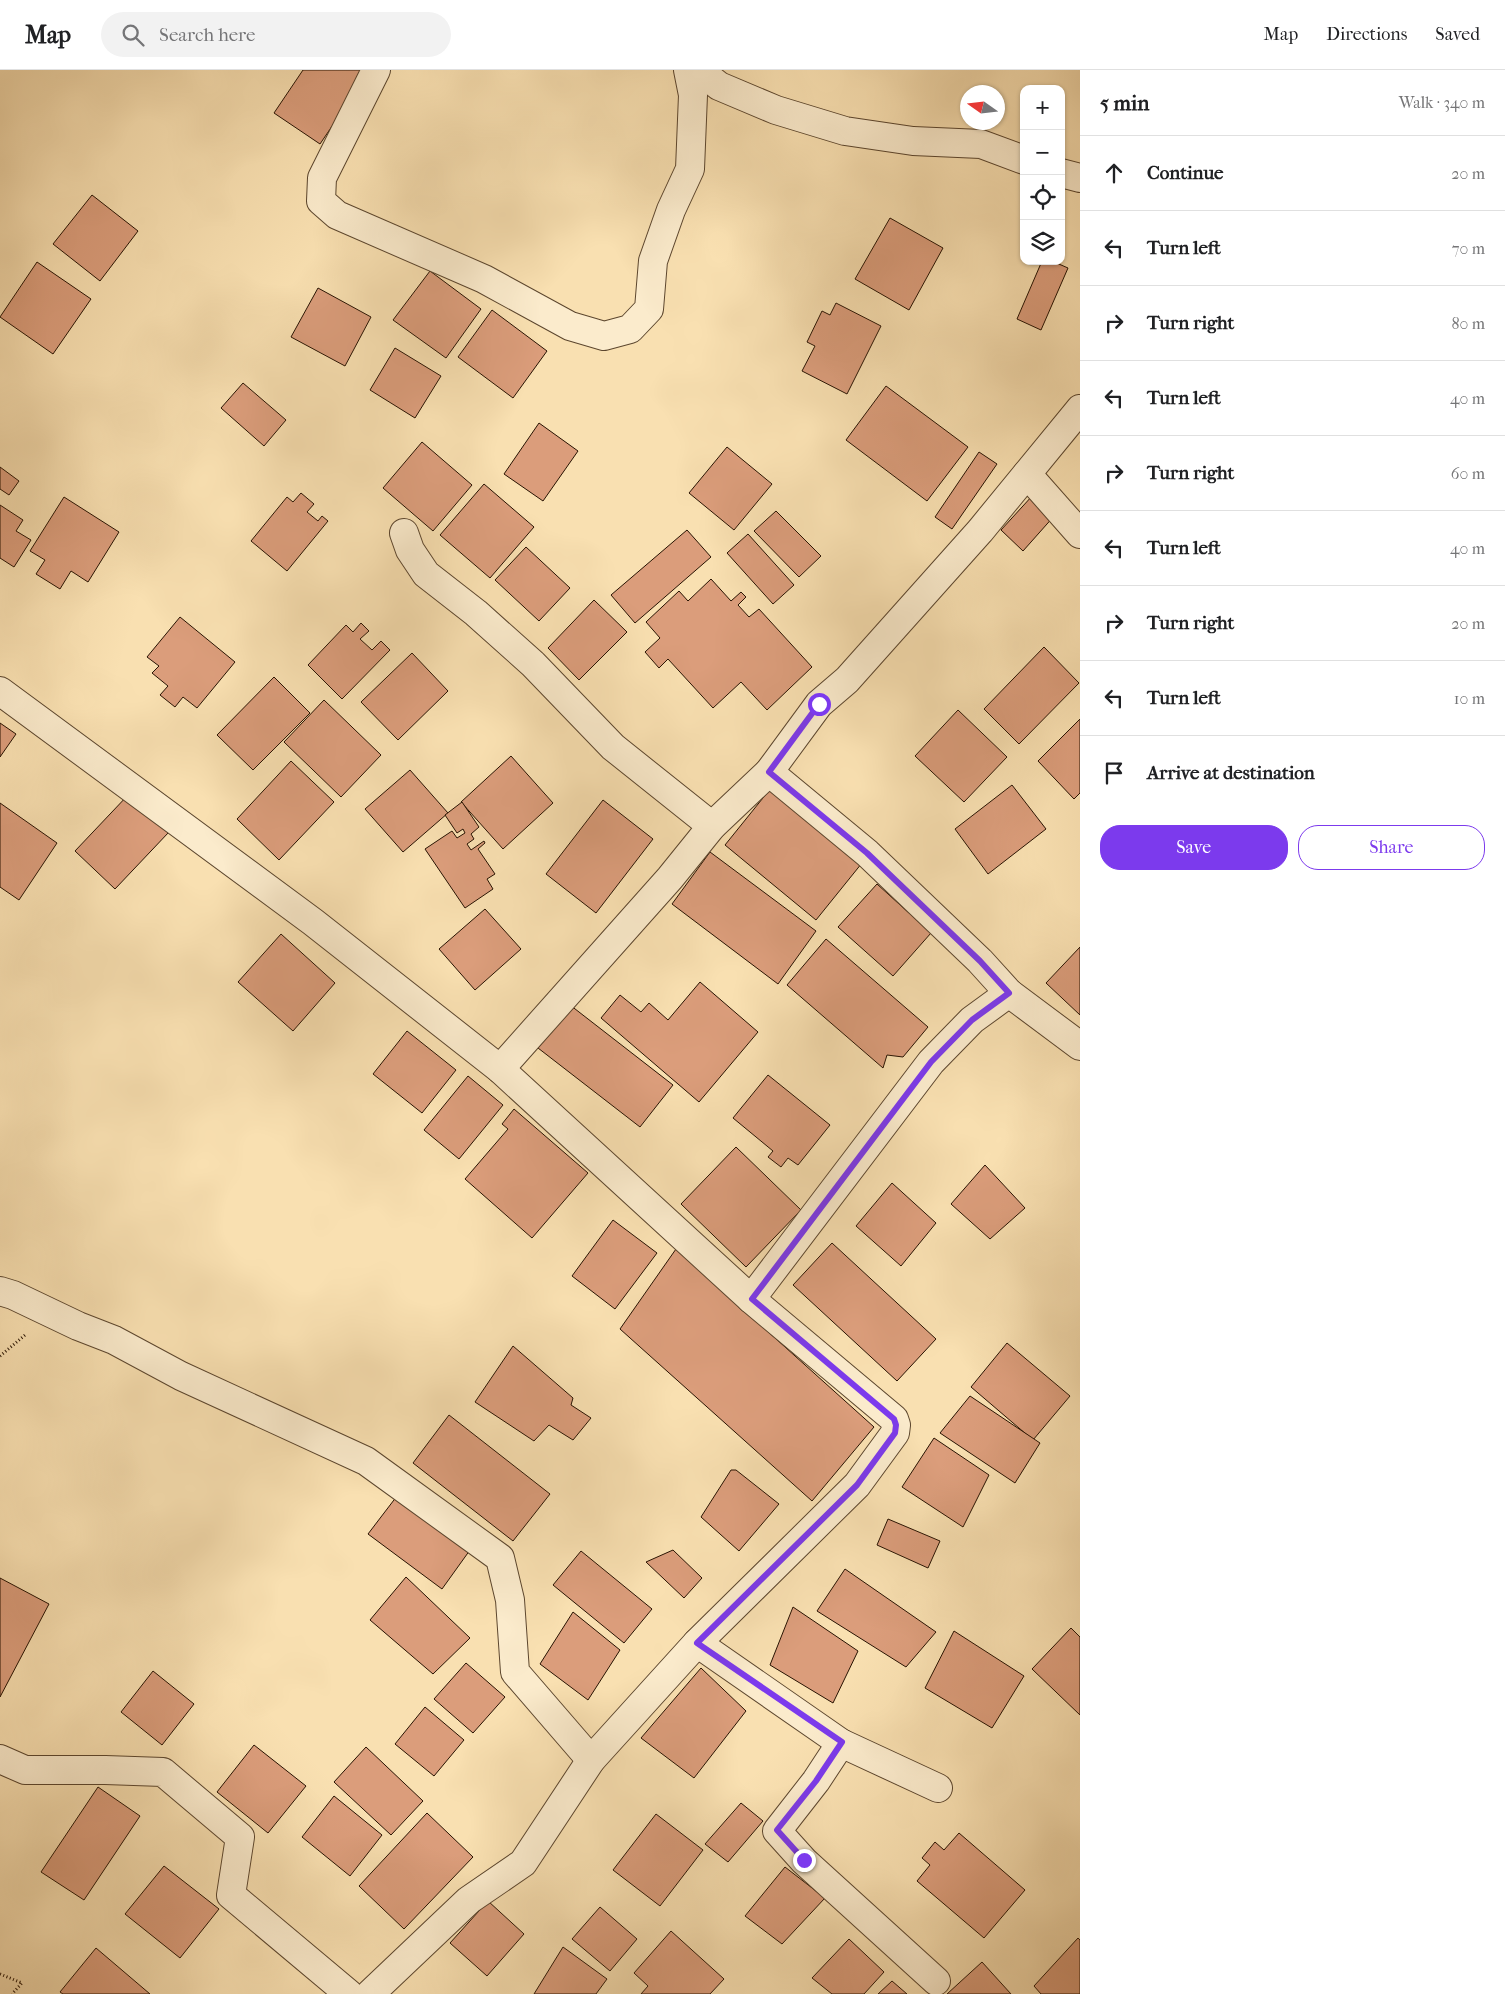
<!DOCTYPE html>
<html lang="en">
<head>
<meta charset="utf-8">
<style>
  body { margin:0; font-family:"IM FELL French Canon",serif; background:#f2f2f2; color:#202124 }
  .controls { position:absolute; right:15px; top:15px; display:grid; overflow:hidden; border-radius:10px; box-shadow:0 1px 4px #0004 }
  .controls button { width:45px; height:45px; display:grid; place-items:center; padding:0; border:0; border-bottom:1px solid #e0e0e0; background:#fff; color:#202124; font:25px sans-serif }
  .compass { position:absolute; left:960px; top:15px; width:45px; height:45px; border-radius:50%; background:#fff; box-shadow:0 1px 4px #0004; rotate:284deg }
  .stop { position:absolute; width:15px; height:15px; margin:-11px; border:4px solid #7c3aed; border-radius:50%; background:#fff }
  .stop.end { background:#7c3aed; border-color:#fff; box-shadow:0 1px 5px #0008 }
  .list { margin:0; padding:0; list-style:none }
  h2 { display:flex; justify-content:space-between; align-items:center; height:65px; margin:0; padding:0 20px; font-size:21px }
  h2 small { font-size:16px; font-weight:400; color:#757577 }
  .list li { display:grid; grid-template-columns:32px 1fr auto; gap:15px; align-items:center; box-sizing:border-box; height:75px; padding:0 20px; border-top:1px solid #e0e0e0 }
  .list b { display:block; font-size:19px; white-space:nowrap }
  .list em { font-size:16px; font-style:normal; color:#757577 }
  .actions { display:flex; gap:10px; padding:15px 20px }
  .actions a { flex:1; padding:11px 0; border:1px solid #7c3aed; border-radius:20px; text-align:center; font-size:18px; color:#7c3aed }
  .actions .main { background:#7c3aed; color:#fff }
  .icon { flex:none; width:28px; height:28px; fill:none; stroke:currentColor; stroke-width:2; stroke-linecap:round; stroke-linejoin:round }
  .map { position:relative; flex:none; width:1080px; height:1924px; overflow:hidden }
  header { display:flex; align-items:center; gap:30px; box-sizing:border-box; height:70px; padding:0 25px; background:#fff; border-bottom:1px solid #e0e0e0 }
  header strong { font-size:24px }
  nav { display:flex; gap:28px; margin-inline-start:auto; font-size:18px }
  .search { width:350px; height:45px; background:#f2f2f2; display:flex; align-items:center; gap:12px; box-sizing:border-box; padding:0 18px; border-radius:28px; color:#757577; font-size:19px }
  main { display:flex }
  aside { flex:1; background:#fff }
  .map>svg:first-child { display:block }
  .building { fill:#db9d7b; stroke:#281302 }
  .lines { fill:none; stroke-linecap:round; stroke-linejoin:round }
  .minor-casing { stroke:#5c462e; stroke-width:30 }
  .path { stroke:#281302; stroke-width:3; stroke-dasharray:1 2.5; stroke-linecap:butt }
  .minor { stroke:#fbebcc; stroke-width:28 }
  .route { stroke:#7c3aed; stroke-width:6 }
</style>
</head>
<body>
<header>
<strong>Map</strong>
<div class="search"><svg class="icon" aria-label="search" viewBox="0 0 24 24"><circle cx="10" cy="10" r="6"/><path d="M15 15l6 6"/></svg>Search here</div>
<nav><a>Map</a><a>Directions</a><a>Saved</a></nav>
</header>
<main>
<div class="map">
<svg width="1080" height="1924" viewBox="0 0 1080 1924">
  <rect width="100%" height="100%" fill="#f9e0b1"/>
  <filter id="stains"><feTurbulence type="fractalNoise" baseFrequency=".004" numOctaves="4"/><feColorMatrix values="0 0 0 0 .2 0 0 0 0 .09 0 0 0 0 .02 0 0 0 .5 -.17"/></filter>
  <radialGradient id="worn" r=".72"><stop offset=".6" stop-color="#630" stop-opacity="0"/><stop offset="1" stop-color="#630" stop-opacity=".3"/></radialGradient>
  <g class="building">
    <polygon points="303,0 370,0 320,74 274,43"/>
    <polygon points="92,125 138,161 100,211 53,174"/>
    <polygon points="890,148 943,178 909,240 855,209"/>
    <polygon points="1042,191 1052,191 1068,198 1041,260 1017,249"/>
    <polygon points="37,192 91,229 53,284 0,247"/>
    <polygon points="430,201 481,239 446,288 393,250"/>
    <polygon points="318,218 371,247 345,296 291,267"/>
    <polygon points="836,233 881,256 847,324 802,301 815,276 807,272 822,241 830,245"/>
    <polygon points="492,240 547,281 513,328 458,287"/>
    <polygon points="395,278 441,306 415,348 370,320"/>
    <polygon points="243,313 286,350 264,376 221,338"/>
    <polygon points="886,316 968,377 927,431 846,370"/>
    <polygon points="539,353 578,381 543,431 504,404"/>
    <polygon points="422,372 472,415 433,461 383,418"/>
    <polygon points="727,377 772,414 734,460 689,423"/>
    <polygon points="979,382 997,394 952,459 935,447"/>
    <polygon points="0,397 19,411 9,425 0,419"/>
    <polygon points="484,414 534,457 490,508 440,465"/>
    <polygon points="301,423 314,434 307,442 318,451 322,446 328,451 287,501 251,471 287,427 293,432"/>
    <polygon points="1033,425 1055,445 1023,481 1001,460"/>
    <polygon points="64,427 119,462 88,512 71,501 60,519 36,504 45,490 30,481"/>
    <polygon points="0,435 23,450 16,461 31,470 14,497 0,488"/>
    <polygon points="776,441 821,486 799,507 754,461"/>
    <polygon points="687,460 711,487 635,553 611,525"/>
    <polygon points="748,464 794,515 773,534 727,483"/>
    <polygon points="526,477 570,518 539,551 495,510"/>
    <polygon points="711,509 731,531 741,522 746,527 738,535 749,547 759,539 812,597 767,640 741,612 713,638 668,589 659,598 645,582 660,568 646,552 679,521 688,531"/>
    <polygon points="594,530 627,562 579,610 548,578"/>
    <polygon points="180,547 235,592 197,638 183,627 175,637 160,625 168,616 152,603 159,596 147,587"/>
    <polygon points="361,553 369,561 360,569 372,580 381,571 390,580 342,629 308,595 346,555 353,562"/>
    <polygon points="1044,577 1079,613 1019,674 984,639"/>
    <polygon points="412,583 448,621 398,670 361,632"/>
    <polygon points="274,607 310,643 253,700 217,665"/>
    <polygon points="324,630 381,685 341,727 284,672"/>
    <polygon points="958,640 1007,687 964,732 915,686"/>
    <polygon points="1080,649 1080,723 1074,729 1038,691"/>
    <polygon points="0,653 16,664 0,687"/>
    <polygon points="511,686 553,733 503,779 461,732"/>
    <polygon points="291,691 334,732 279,790 237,749"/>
    <polygon points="410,700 448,743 403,782 365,739"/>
    <polygon points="1012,715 1046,759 988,804 955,759"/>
    <polygon points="771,718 862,793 816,850 725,775"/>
    <polygon points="129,724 169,762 115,819 75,781"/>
    <polygon points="603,730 653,769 596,843 546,804"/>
    <polygon points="462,732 479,757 471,764 474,769 467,774 471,780 484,771 485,773 478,779 495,804 487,809 493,819 465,838 425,779 452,761 457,768 465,763 463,759 457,763 445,745"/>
    <polygon points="0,733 57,773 19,830 0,817"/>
    <polygon points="710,782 816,861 778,914 672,834"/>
    <polygon points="877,814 931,863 893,906 838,857"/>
    <polygon points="485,839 521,879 475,920 439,879"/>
    <polygon points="281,864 335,913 293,961 238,912"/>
    <polygon points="826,869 928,957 903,987 887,985 883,998 787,915"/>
    <polygon points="1080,877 1080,945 1046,913"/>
    <polygon points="700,912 758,962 699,1032 601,948 620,925 641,942 649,933 668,950"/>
    <polygon points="570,935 673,1015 640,1057 538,978"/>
    <polygon points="407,961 456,1000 422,1043 373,1004"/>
    <polygon points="768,1005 830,1055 798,1095 788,1088 781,1097 768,1087 773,1081 733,1048"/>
    <polygon points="468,1006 503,1035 459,1089 424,1060"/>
    <polygon points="514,1039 588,1103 532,1168 465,1109 508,1059 502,1054"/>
    <polygon points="736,1077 801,1140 746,1197 681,1134"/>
    <polygon points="985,1095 1025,1138 990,1169 951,1134"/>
    <polygon points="892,1113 936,1153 901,1196 856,1156"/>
    <polygon points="613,1150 657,1183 615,1239 572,1206"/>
    <polygon points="832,1173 936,1269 897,1311 793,1215"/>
    <polygon points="676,1179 874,1357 812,1431 620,1259"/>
    <polygon points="1007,1273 1070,1326 1033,1370 971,1317"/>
    <polygon points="513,1276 573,1328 571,1335 591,1348 573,1370 549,1355 534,1371 475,1332"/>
    <polygon points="970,1326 1040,1373 1015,1413 940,1363"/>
    <polygon points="449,1345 550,1424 513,1471 413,1393"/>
    <polygon points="934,1368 989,1405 963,1457 902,1417"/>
    <polygon points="731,1400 736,1400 779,1434 739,1481 701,1447"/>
    <polygon points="397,1426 470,1480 442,1519 368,1464"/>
    <polygon points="888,1449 940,1471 928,1498 877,1475"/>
    <polygon points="673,1480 702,1508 684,1528 646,1492"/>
    <polygon points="581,1481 652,1539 624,1573 553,1515"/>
    <polygon points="845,1499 936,1562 906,1597 817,1541"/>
    <polygon points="406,1507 470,1568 433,1604 370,1550"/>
    <polygon points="0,1508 49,1534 0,1627"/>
    <polygon points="793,1537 858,1581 833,1633 770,1595"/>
    <polygon points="573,1542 620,1580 588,1630 540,1594"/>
    <polygon points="1071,1558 1080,1567 1080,1645 1032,1599"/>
    <polygon points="954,1561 1024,1606 992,1658 925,1618"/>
    <polygon points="466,1593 505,1627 473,1663 434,1629"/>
    <polygon points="701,1598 746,1641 694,1708 641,1668"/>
    <polygon points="153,1601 194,1634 162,1675 121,1642"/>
    <polygon points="425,1637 464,1670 434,1706 395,1674"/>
    <polygon points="254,1675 306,1716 268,1763 217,1722"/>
    <polygon points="366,1677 423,1731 391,1765 334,1712"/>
    <polygon points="98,1717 140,1746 84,1830 41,1802"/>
    <polygon points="334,1726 382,1765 350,1806 302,1767"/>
    <polygon points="741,1733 763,1751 728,1792 705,1774"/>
    <polygon points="427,1743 473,1787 404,1859 359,1816"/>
    <polygon points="656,1744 703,1780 660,1836 613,1800"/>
    <polygon points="959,1763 1025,1820 984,1868 917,1811 930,1795 922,1788 935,1772 944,1780"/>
    <polygon points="164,1796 219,1839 180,1888 125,1844"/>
    <polygon points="785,1797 825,1828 782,1874 745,1846"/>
    <polygon points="488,1831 524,1864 487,1906 450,1873"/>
    <polygon points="600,1837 637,1869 610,1901 572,1869"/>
    <polygon points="671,1861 724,1909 710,1924 641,1924 648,1916 634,1903"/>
    <polygon points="1078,1868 1080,1870 1080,1924 1041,1924 1034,1916"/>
    <polygon points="849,1869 884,1902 864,1924 832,1924 812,1908"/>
    <polygon points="563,1877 607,1909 596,1924 534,1924"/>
    <polygon points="96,1878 150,1924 63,1924 60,1922"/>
    <polygon points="982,1892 1011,1924 947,1924"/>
    <polygon points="892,1911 907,1924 878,1924"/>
  </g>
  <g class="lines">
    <defs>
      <g id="minor">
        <polyline points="376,0 322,108 321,131 337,145 484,209 570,256 604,266 630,259 649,239 653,191 671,140 690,99 693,25 688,0"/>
        <polyline points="699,0 719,16 776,40 845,61 913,71 981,74 1024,90"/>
        <polyline points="1061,103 1080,108"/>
        <polyline points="1027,404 1080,464"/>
        <polyline points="404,463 410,480 426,504 476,543 533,594 613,677 712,756"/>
        <polyline points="0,621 313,852 500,999 751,1229 894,1349 896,1355 895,1363 857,1415 697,1573 591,1690 523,1793 469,1830 370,1924"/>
        <polyline points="1009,923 1080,976"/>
        <polyline points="500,999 670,808 712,756 769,702 819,634 847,610 980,461 1080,339"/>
        <polyline points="0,1221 13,1225 78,1256 114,1270 181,1306 366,1391 500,1488 510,1530 515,1602 591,1690"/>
        <polyline points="751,1229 931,992 972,950 1009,923 980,891 867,783 769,702"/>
        <polyline points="697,1573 841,1673 938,1718"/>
        <polyline points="841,1673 816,1711 777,1761 804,1791 936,1911"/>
        <polyline points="0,1689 25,1700 105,1700 163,1702 240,1767 231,1825 349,1924"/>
      </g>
    </defs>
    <use href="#minor" class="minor-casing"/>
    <g class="path">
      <polyline points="0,1286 25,1265"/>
      <polyline points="0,1904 22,1913 12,1924"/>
    </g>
    <use href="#minor" class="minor"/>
  </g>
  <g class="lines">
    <polyline class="route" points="804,1790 777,1760 816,1711 842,1672 697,1573 857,1415 895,1363 896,1355 894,1349 752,1229 931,992 972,950 1009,923 980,891 867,783 769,702 819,634"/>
  </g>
  <rect width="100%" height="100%" filter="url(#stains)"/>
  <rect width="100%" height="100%" fill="url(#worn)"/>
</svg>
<div class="controls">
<button>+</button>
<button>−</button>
<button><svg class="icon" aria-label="locate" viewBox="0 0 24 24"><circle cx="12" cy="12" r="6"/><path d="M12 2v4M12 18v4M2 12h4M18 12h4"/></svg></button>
<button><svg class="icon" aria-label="layers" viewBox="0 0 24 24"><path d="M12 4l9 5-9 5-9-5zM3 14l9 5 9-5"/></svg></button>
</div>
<svg class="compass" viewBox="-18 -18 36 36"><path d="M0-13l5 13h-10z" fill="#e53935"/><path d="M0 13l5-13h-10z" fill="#757577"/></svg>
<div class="stop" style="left:819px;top:634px"></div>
<div class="stop end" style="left:804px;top:1790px"></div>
</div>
<aside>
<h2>5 min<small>Walk · 340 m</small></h2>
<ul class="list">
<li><svg class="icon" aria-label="ahead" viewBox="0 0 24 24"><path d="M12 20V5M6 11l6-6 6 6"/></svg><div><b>Continue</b></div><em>20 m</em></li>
<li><svg class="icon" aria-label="left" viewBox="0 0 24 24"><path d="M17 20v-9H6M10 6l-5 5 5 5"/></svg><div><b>Turn left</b></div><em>70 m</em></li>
<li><svg class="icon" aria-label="right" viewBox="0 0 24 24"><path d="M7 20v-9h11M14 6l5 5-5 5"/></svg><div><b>Turn right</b></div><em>80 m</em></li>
<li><svg class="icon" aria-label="left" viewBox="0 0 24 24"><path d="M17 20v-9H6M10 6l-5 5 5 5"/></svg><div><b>Turn left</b></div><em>40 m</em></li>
<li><svg class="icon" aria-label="right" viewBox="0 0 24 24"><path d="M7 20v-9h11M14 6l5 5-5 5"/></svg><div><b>Turn right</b></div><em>60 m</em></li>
<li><svg class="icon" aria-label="left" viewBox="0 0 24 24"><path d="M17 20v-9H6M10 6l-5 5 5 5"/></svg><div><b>Turn left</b></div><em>40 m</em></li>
<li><svg class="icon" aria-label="right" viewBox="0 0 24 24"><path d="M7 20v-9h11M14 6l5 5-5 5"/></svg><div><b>Turn right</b></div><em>20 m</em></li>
<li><svg class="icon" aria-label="left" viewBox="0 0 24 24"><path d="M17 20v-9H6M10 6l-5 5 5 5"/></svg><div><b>Turn left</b></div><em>10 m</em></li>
<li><svg class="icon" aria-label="arrive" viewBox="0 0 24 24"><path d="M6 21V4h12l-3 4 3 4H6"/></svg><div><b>Arrive at destination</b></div></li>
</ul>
<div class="actions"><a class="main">Save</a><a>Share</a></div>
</aside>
</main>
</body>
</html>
